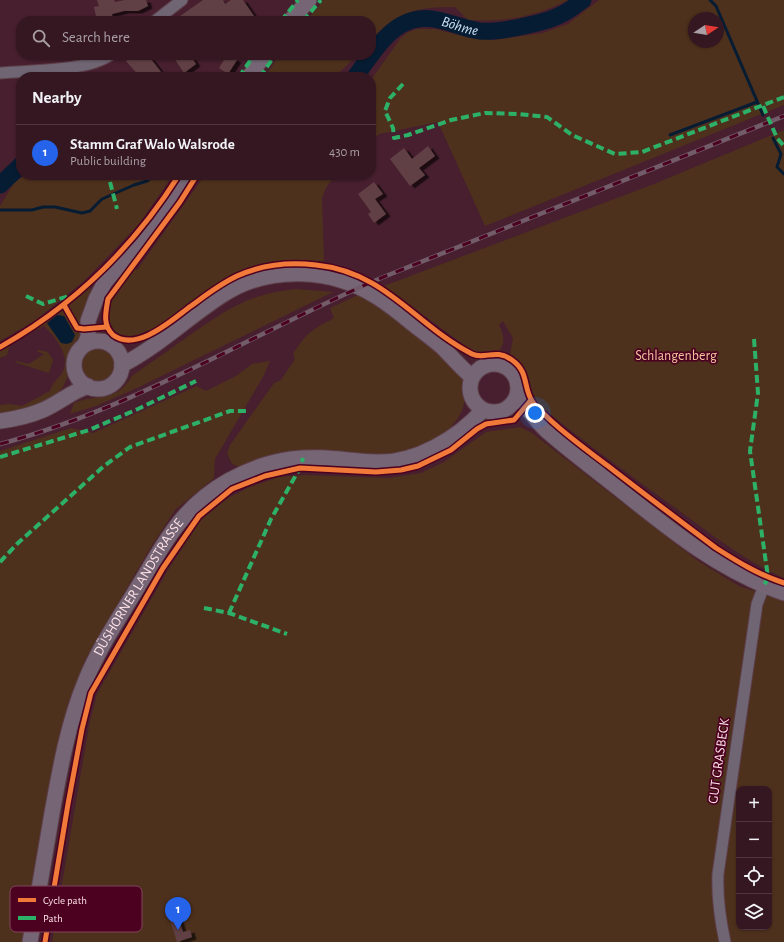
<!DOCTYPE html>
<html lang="en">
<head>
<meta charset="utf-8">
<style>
  body { margin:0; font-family:"Alegreya Sans",sans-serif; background:#40242f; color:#f1f3f6 }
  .controls { position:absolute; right:12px; bottom:12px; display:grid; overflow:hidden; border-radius:8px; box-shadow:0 1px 3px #0004 }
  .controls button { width:36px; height:36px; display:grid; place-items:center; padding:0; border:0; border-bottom:1px solid #4f3640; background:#351722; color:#f1f3f6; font:20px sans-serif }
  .compass { position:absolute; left:688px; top:12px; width:36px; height:36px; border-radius:50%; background:#351722; box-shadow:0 1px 3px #0004; rotate:78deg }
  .you { position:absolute; left:535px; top:413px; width:14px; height:14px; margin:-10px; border:3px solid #fff; border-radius:50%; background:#1a73e8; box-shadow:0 0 0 6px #1a73e833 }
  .badge { display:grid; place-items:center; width:26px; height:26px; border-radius:50%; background:#2563eb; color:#fff; font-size:13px; font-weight:700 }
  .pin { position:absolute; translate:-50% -33px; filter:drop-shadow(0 1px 2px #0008) }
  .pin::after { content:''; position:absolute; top:21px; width:14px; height:12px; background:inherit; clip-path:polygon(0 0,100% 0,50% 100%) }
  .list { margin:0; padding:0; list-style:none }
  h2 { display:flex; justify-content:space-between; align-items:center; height:52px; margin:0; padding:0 16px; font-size:17px }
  h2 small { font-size:13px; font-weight:400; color:#aa9fa5 }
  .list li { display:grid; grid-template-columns:26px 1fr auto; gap:12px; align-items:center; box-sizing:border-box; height:56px; padding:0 16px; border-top:1px solid #4f3640 }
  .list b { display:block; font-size:15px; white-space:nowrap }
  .list p { margin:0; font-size:13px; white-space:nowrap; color:#aa9fa5 }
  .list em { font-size:13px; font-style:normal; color:#aa9fa5 }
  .icon { flex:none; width:22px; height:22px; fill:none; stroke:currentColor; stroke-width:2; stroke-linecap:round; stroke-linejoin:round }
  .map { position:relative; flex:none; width:784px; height:942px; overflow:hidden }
  .search { position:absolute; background:#351722; box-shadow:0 1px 3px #0004; left:16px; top:16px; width:360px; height:44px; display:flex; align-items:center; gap:10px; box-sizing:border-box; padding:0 14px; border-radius:16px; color:#aa9fa5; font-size:15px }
  .panel { position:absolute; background:#351722; box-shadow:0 1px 3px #0004; left:16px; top:72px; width:360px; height:108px; border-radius:16px }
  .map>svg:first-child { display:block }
  .green { fill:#4e311d; fill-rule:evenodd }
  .water { fill:#061c33 }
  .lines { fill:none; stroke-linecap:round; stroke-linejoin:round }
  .stream { stroke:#061c33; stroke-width:3 }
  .river { stroke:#061c33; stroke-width:17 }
  .building { fill:#604045; filter:url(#shadow) }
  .street-casing { stroke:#5d3e49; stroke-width:13 }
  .secondary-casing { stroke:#5d3e49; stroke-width:17 }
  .street { stroke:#706573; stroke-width:11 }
  .secondary { stroke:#756575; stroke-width:15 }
  .rail-casing { stroke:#725c69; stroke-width:4.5 }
  .rail { stroke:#4c0120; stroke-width:3; stroke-dasharray:9; stroke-linecap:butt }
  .quiet { stroke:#2db169; stroke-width:4; stroke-dasharray:8 4; stroke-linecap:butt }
  .cycleway-casing { stroke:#4c0120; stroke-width:8 }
  .cycleway { stroke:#f17a3a; stroke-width:5 }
  .labels { text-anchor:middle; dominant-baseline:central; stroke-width:3.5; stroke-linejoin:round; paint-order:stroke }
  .park-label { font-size:14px; fill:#f2c69f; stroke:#4c0120 }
  .street-label { font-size:14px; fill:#fde1e6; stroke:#4c0120 }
  .water-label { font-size:15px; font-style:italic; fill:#cae1f4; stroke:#4c0120 }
  .key { fill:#4c0120; stroke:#81445b; stroke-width:1 }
  .key-label { font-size:11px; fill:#fde1e6 }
</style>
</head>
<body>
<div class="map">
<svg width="784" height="942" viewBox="0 0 784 942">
  <defs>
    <filter id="shadow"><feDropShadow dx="4.5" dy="2.5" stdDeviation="0" flood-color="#0009"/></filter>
  </defs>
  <rect width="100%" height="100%" fill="#471f2e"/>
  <g class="green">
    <path d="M324,0H568C534,17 506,22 468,20L455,7C417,7 397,11 371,40V21H306Z"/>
    <path d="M599,0H784V105L485,226L438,122L379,134L371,142V80L400,39L407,33L416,29H435L470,38L494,40L543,33L568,24ZM694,18H718V42H694Z"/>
    <polygon points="279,55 357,55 342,70 331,77 265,77"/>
    <path d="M784,130V578C743,560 710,533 674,507C630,475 585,443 543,408C540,405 536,402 535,398C528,381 529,364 510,355L513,338L503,321L499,325C504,335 506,343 498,352L475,353L384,286L654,184Z"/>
    <polygon points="25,175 173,175 139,224 85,280 36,320 0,341 0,206 14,183"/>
    <path d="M205,175H336L327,186L322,198L324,261C294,260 265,261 237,272C209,282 143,356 115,331C112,327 109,322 109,317C109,297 122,282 134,267L137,270Z"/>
    <path d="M90,285L91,293L84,326C74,324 71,314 69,305L71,300Z"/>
    <path d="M296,289L333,292L137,388L96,406L70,414L74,403C100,393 116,403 132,376C148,364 164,354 180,342C221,314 244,294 296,289Z"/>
    <path d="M360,294C387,311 411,331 436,351C442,356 453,362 457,369C484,417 436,444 397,454L240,467L232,464L227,453L230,445L274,383L281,380L295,359L293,354C307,332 312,330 334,318L330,308Z"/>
    <path d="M62,308L66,311L76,330L82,332C79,339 72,347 70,353C68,361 70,370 67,378C58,405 24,410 0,414V405L11,404L22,406L50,391C53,382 54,383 60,376C74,359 56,338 44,326L10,344L7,355L0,358V348Z"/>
    <circle cx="98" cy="364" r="19"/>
    <polygon points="39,350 48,352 53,360 49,373 14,362 17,361 29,364 44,354 36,351"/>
    <polygon points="270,361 264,375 215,459 214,478 175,510 149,550 86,658 68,703 50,783 22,942 0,942 0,451 71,428 93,433 197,386 206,391 236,376 252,364"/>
    <path d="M520,427L532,433L698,561L739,586L784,601V942H52L89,726L97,694L168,570L201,520L228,498L250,487L279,477L305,475L389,478L421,473L444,462L486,432ZM739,789H769V927H739Z"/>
  </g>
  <polygon class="water" points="57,315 64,316 75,335 72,342 67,344 61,343 47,323"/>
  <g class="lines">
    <g class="stream">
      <polyline points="710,0 716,6 763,115"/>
      <polyline points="670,135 757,102"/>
      <polyline points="773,138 781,154 777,167 784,174"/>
      <polyline points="0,210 32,210 43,207 55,207 82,213 90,211 102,199 134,185 147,181 155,175"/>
    </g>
    <g class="river">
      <path id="s1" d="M355,77C368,60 382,36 401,25C430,9 452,27 480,31C498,33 545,23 560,15C568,12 576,5 583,0"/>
      <polyline points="0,185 21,165"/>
    </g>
  </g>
  <g class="building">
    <polygon points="97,0 114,0 115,2 125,0 146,0 148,6 138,11 124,11 112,14 113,21 97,21 94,7 99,6"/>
    <polygon points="203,0 223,0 225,4 231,0 243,0 254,16 246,21 173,21"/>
    <polygon points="134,55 148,55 161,72 155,77 140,77 126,61"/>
    <polygon points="172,55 190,55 196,64 184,73"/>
    <polygon points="227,55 237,60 228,74 219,68"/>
    <polygon points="428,146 435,156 419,168 425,175 410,186 390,159 404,148 412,159"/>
    <polygon points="374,182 383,194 375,199 386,214 374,223 368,214 371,212 358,194"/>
    <polygon points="177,914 183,932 190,930 192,937 177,942 169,916"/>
  </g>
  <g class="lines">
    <defs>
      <g id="street">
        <polyline points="155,21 182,0"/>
        <path d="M0,73C31,70 85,72 110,55"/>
        <path d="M725,942C720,919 717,898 718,874L757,604L764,586"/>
      </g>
      <g id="secondary">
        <polyline points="290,21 309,0"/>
        <polyline points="249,77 264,55"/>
        <circle cx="98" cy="365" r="24"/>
        <polyline points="85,344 88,337 88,321 96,299 105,282 152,228 189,175"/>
        <circle cx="494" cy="388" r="24"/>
        <path d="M122,365C159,346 189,316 224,294C270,265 332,268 377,297C390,305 402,315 413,324C423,332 433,339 442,347C452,357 461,368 472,377"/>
        <path d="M517,397C527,407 536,421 547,431C571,452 598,472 623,492C674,533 721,571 784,593"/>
        <path d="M0,421C15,419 29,416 43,410C59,403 71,392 88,386"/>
        <path id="s2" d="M30,942C37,899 45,856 52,813C60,769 68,723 85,682C99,647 120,617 139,585C152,564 163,543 178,524C205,489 248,465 292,459C321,455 348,461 376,462C415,464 458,438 483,410"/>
      </g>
    </defs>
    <use href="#street" class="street-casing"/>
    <use href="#secondary" class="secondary-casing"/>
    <use href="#street" class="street"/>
    <use href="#secondary" class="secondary"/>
    <defs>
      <path id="rail" d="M0,444C135,408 254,333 381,278L784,116"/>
    </defs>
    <use href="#rail" class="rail-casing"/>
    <use href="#rail" class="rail"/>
    <g class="quiet">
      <polyline points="281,21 298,0"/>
      <polyline points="303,21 321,0"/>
      <polyline points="239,77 254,55"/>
      <polyline points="260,77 275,55"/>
      <polyline points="403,84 390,98 385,111 393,128 394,138 408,135 451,120 485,113 518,114 547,117 572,135 615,154 642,152 784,97"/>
      <polyline points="763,106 777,138 784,146"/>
      <polyline points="110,182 117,209"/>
      <polyline points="26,296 43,304 69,296"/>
      <polyline points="754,339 758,393 750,451 768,577 764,586"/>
      <polyline points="0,457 89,430 138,409 196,381"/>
      <polyline points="0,562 18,543 104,466 130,447 230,411 249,411"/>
      <polyline points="204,608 229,613 287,634"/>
      <polyline points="229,613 271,519 300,468 303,458"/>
    </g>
    <defs>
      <g id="cycleway">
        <path d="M197,175L180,202L108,299C106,311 102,325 113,335C137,353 173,319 191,306C206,295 220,284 237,276C261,265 289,262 316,265C386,272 415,325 472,354C484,360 496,348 512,360C529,372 523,387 532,401C535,406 541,411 545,415C564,434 587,450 608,466C644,494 680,521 716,548C738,562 759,575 784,583"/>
        <polyline points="64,305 77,328 84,329 106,327"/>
        <path d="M0,347C75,305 133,248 179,175"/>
        <polyline points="45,942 68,804 82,729 91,693 163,568 199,516 232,489 265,476 300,468 376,472 401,470 418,466 451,450 477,429 486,424 514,420 531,400"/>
      </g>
    </defs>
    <use href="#cycleway" class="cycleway-casing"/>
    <use href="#cycleway" class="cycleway"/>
  </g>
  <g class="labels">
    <g class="park-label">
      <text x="676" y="356">Schlangenberg</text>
    </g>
    <g class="street-label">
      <text stroke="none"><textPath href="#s2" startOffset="375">DÜSHORNER LANDSTRASSE</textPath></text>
      <text transform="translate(719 761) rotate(-82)">GUT GRASBECK</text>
    </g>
    <g class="water-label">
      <text stroke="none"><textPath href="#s1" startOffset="131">Böhme</textPath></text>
    </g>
  </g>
  <rect x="10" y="886" width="132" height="46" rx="6" class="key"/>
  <rect x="18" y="898" width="18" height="4" fill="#f17a3a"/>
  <rect x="18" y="916" width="18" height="4" fill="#2db169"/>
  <g class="key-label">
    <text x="43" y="904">Cycle path</text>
    <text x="43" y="922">Path</text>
  </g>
</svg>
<div class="controls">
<button>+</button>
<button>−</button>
<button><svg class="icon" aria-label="locate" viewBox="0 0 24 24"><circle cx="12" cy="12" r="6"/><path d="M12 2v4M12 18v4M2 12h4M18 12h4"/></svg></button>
<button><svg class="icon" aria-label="layers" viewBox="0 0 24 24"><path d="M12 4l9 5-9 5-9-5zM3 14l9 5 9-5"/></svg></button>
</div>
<svg class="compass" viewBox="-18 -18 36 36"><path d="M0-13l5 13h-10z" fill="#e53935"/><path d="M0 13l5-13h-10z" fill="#aa9fa5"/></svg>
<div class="you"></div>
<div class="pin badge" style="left:178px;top:930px">1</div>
<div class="search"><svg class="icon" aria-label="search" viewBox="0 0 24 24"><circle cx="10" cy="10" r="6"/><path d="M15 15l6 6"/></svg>Search here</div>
<section class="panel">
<h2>Nearby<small></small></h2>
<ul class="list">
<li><span class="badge">1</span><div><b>Stamm Graf Walo Walsrode</b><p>Public building</p></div><em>430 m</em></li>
</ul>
</section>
</div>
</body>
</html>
